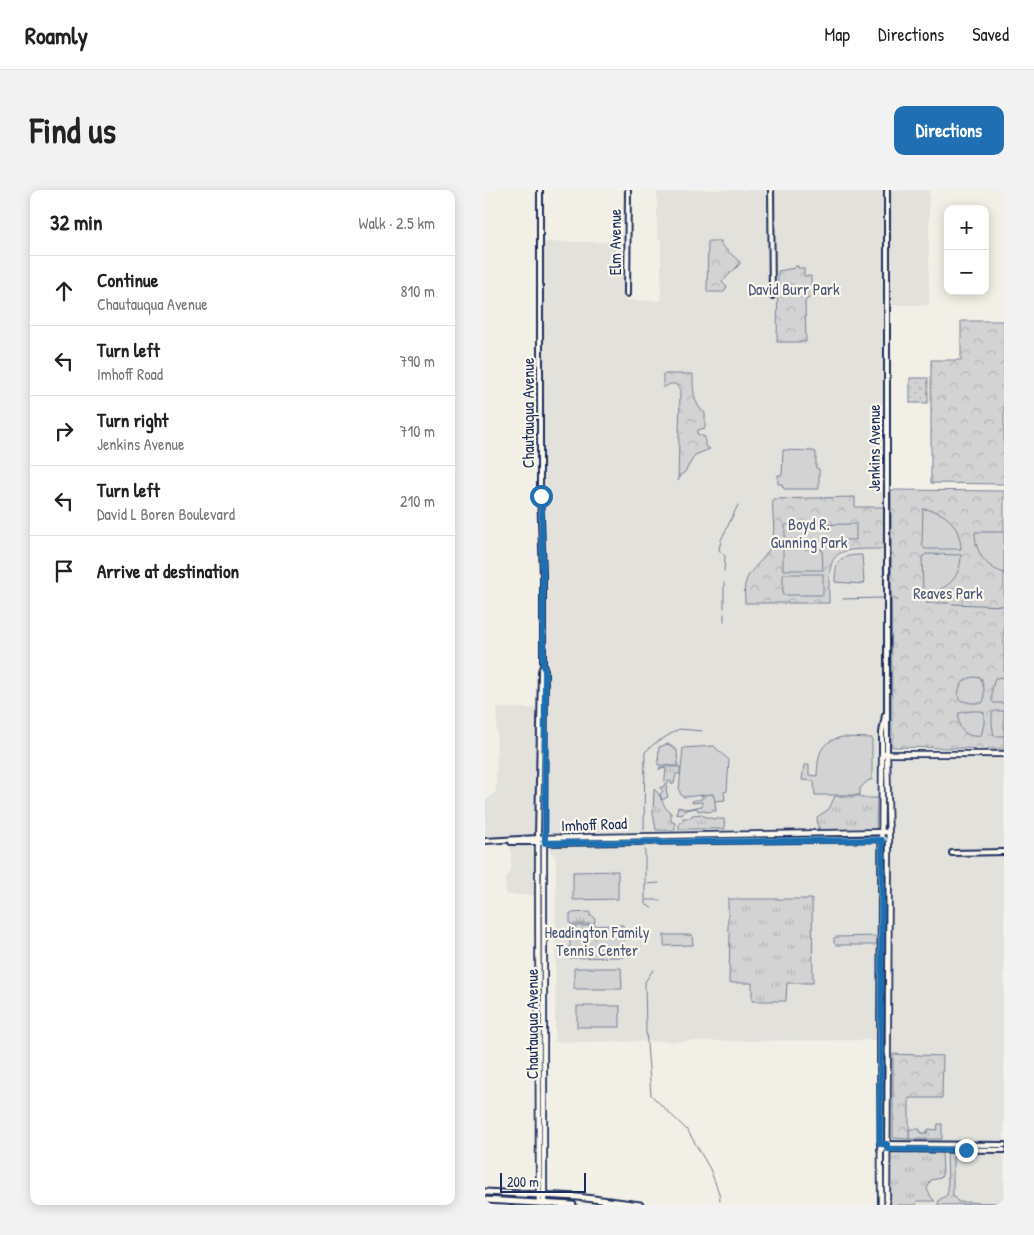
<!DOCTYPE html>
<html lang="en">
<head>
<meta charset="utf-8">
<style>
  body { margin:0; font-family:"Patrick Hand",sans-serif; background:#f2f2f2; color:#222 }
  .controls { position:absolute; right:15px; top:15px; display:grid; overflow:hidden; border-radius:10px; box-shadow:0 2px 12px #0003 }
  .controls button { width:45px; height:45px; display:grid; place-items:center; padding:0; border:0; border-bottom:1px solid #e0e0e0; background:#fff; color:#222; font:25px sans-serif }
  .scale { position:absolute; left:15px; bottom:12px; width:86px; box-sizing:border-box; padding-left:5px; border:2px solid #1b2f5e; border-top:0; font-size:14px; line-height:18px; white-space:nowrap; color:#1b2f5e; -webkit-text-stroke:4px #fbf7ec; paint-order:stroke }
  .stop { position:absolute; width:15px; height:15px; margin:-11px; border:4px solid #1f6fb2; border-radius:50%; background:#fff }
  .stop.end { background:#1f6fb2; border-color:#fff; box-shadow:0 1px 5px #0008 }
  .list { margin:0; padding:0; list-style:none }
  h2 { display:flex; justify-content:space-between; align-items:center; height:65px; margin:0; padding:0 20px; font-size:21px }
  h2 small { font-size:16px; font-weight:400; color:#767676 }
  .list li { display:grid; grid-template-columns:32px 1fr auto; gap:15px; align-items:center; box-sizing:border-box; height:70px; padding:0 20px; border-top:1px solid #e0e0e0 }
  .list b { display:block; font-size:19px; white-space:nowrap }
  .list p { margin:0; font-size:16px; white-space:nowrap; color:#767676 }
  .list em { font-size:16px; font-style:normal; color:#767676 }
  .icon { flex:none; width:28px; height:28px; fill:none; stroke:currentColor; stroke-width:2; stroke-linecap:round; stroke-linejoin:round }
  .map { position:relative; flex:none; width:519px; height:1015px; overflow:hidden; border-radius:10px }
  header { display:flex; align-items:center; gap:30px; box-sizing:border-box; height:70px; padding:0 25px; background:#fff; border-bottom:1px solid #e0e0e0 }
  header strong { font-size:24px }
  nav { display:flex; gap:28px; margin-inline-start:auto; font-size:18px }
  .intro { display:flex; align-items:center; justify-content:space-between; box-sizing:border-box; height:120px; padding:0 30px }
  h1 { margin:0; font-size:35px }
  .button { padding:12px 22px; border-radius:10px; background:#1f6fb2; color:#fff; font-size:18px; font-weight:700 }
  main { display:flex; gap:30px; padding:0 30px }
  aside { flex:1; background:#fff; border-radius:10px; box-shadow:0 2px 12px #0003 }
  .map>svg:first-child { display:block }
  .built { fill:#e2e1dc }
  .grass { fill:url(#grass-tufts); stroke:#768198 }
  .park { fill:url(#park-crowns); stroke:#768198 }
  .garden { fill:url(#garden-dots); stroke:#768198 }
  .pitch { fill:#d2d3d2; stroke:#768198 }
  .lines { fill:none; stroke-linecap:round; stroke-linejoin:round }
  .stream { stroke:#707b93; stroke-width:1 }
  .tertiary-casing { stroke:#1b2f5e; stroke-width:8 }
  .secondary-casing { stroke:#1b2f5e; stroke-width:8 }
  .trunk-casing { stroke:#1b2f5e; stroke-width:9 }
  .tertiary { stroke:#fbf7ec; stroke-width:4 }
  .secondary { stroke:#fbf7ec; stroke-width:4.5 }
  .trunk { stroke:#fbf7ec; stroke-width:5 }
  .route { stroke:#1f6fb2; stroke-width:6 }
  .labels { text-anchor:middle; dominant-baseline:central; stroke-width:4.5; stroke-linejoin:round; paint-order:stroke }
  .street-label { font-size:16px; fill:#1b2f5e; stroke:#fbf7ec }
  .park-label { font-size:16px; fill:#49587b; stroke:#fbf7ec }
</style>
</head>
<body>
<header>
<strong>Roamly</strong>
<nav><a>Map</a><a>Directions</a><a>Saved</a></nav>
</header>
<div class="intro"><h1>Find us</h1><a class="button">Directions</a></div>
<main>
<aside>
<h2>32 min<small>Walk · 2.5 km</small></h2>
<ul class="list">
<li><svg class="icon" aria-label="ahead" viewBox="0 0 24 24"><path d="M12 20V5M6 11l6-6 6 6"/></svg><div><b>Continue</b><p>Chautauqua Avenue</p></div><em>810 m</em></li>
<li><svg class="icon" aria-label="left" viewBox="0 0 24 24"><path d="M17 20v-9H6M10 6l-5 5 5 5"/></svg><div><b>Turn left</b><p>Imhoff Road</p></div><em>790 m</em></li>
<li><svg class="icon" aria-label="right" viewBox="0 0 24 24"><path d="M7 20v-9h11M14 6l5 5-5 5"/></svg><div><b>Turn right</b><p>Jenkins Avenue</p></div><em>710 m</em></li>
<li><svg class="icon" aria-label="left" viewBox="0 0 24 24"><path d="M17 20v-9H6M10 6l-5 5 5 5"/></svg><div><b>Turn left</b><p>David L Boren Boulevard</p></div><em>210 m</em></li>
<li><svg class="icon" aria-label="arrive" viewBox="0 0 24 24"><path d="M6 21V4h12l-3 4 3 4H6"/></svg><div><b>Arrive at destination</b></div></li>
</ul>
</aside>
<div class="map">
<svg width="519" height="1015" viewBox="0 0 519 1015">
  <defs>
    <pattern id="grass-tufts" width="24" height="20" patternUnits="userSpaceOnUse" patternTransform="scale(1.25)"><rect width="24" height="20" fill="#d2d3d2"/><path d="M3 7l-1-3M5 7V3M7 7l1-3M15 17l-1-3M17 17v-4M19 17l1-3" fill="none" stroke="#b4b5b7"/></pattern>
    <pattern id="park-crowns" width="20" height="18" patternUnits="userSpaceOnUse" patternTransform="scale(1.25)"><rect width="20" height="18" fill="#d2d3d2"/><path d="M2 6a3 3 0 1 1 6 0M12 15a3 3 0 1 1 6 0" fill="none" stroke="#b4b5b7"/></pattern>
    <pattern id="garden-dots" width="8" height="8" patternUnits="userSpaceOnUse" patternTransform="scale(1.25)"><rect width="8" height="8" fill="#d2d3d2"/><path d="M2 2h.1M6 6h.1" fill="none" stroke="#b4b5b7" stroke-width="1.8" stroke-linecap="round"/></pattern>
  </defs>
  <rect width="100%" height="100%" fill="#f2efe6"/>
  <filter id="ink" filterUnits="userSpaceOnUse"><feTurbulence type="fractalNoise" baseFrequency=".02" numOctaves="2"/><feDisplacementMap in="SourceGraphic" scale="10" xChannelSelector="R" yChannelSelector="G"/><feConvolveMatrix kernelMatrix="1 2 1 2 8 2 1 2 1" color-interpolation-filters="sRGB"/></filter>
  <g filter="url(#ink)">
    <g class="built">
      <polygon points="172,0 444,0 444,115 400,115 400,504 395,543 395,565 519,566 519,1015 404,1015 403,850 70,852 71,667 51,648 0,649 0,609 3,609 11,601 12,518 60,518 57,52 141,52 141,110 176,111 176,51 172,48"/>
      <polygon points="26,653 51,654 51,705 21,705 20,690 26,680"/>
    </g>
    <g class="grass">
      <polygon points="175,577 195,577 195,584 191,584 189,594 186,594 186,591 183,591 181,600 183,607 177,610 175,604 178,601 175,598 175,597 179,597 181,579 175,578 174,580"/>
      <path d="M169,599C177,604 176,616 186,623V631L190,633V640H171L168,623Z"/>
      <polygon points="229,604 231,621 220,622 219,620 213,621 212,618 200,620 200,622 197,625 191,624 193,617 201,619 217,616 217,612 207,613 207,611 217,609 217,605"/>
      <polygon points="350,606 376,606 377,608 392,608 391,641 334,641 332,639 335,638 333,638 332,627 344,619"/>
      <polygon points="217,624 218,626 229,629 239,629 240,639 194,639 194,633 198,631 198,628 206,628 207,625"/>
      <polygon points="243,709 327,709 328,793 302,793 301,811 267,811 267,793 244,793 245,742 243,740"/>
      <polygon points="105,722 105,726 108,726 110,730 109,734 85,734 85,723"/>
      <polygon points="179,745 207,745 208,755 179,756"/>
      <polygon points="389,746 392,748 392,753 390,755 351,755 349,753 349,748 351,747"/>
      <polygon points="453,934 457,934 457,949 424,949 424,939 435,939 435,942 437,942 436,943 442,943 440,942 443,942 443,939 452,940"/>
      <polygon points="404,961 457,962 458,982 456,988 446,990 442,999 446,1007 450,1011 432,1011 431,1015 404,1015"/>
    </g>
    <g class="park">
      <polygon points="223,51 236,51 236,55 255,72 255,74 237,92 242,97 239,102 222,102"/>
      <polygon points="310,76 313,76 313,78 319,78 319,86 326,86 326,99 331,103 320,111 321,152 292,152 293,81 310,78"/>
      <polygon points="476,131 519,131 519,294 446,293 446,170 476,170"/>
      <path d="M178,184H208C208,198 208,214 220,223V238L213,240L212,244L220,247V256L225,259L210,265L200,282L194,286L195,287L193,291L195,201L191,194H185L178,198Z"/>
      <polygon points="406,300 519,301 519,559 407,557"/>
      <path d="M370,307V317H400V359C347,359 343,358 344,413H260C260,407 259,400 260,394C264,378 281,370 286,355C292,341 286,323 288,309Z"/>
      <polygon points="138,735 139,767 85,768 85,736"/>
      <polygon points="408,864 458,866 457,908 424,908 424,949 408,948"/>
      <polygon points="462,961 469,962 470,967 468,967 468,1007 470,1007 473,1012 515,1013 515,1014 453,1015 454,1010 462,1005 463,999"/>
    </g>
    <rect class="garden" x="425" y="188" width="18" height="25"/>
    <g class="pitch">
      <polygon points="298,260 328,261 331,262 331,278 334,279 334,299 300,299 298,298 297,294 293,294 293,285 297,285"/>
      <path d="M438,319C461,321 475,335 476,359H440L437,355Z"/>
      <polygon points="371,334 371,350 300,350 300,335"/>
      <path d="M490,342H519V383C500,377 490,362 490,342Z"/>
      <polygon points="298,359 337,359 338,380 298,380"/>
      <path d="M441,364L476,365C476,389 460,402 438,403L437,367Z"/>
      <path d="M377,365L379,392L377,394L350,392C350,370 355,365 377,365Z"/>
      <rect x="298" y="384" width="40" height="21"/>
      <path d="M489,487L496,488L499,499V510L497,513H486L474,510C472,498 476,489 489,487Z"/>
      <polygon points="519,487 519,513 509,513 507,511 507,499 510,488"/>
      <path d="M486,521H497L499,523V534L496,546C481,548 471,539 474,523Z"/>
      <polygon points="510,521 519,521 519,546 509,546 507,534 507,523"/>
      <path d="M357,547L387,548V590H384L375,598V605H330L329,591L317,590L319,575H324V585L332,586C333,565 334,552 357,547Z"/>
      <polygon points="183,554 192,560 193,576 173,575 174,557"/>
      <polygon points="229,556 244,570 242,601 239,602 240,610 230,611 228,604 199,607 196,605 194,600 198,558"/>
      <polygon points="133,681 133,709 88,710 88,682"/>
      <polygon points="89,778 136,778 137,799 89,799"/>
      <rect x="92" y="816" width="43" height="21"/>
    </g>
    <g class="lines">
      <g class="stream">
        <polyline points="239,381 240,366 234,360 236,350 253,315"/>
        <polyline points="408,407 413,411"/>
        <polyline points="358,409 397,408"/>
        <polyline points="441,413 464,413"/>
        <polyline points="467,414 519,416"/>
        <polyline points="239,418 239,393"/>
        <polyline points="239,424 239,431"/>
        <polyline points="159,640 160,562 169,554 194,539 217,541"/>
        <polyline points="160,660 160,714 167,718"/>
        <polyline points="160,694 174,693"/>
        <polyline points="161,710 175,710"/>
        <polyline points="168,780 160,792 161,841 166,905 203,941 225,979 234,1003 235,1011"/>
      </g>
      <defs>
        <g id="tertiary">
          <polyline points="55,0 55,302 58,385 58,476 60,480 59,648"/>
          <polyline points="286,0 287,106"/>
          <polyline points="142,104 143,0"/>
          <polyline points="397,564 397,543 400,525"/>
          <polyline points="402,564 402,0"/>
          <polyline points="0,651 53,648 56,481 58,476"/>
          <polyline points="26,652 53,652"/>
          <polyline points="467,663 519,662"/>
          <polyline points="395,954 519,955"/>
          <polyline points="395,959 519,960"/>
        </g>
        <g id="secondary">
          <polyline points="57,653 399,649"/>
          <polyline points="54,1013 53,648 403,642"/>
          <polyline points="59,1013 59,648"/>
          <polyline points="396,1015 395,852 397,564 519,564"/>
          <polyline points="402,1015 404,654 402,564"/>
        </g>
        <g id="trunk">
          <polyline points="0,1002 93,1007 155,1015"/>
          <polyline points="0,1010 88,1015"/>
        </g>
      </defs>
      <use href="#tertiary" class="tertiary-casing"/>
      <use href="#secondary" class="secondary-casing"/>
      <use href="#trunk" class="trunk-casing"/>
      <use href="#tertiary" class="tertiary"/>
      <use href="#secondary" class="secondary"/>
      <use href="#trunk" class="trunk"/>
    </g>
  </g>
  <g class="lines" filter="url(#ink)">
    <polyline class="route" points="56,306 58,384 58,476 60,480 60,653 397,650 395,954 402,954 402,959 481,960"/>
  </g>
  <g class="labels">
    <g class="street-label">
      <text transform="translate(130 52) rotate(-90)">Elm Avenue</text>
      <text transform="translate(43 223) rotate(-90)">Chautauqua Avenue</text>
      <text transform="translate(389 258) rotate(-90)">Jenkins Avenue</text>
      <text transform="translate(109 634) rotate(-2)">Imhoff Road</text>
      <text transform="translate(47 834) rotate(-90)">Chautauqua Avenue</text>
    </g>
    <g class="park-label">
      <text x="309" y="99">David Burr Park</text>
      <text x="324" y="334">Boyd R.<tspan x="324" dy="18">Gunning Park</tspan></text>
      <text x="463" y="403">Reaves Park</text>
      <text x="112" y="742">Headington Family<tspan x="112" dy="18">Tennis Center</tspan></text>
    </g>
  </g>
</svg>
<div class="controls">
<button>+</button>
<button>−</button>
</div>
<div class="scale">200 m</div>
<div class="stop" style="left:56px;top:306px"></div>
<div class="stop end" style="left:481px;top:960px"></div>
</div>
</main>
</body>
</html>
